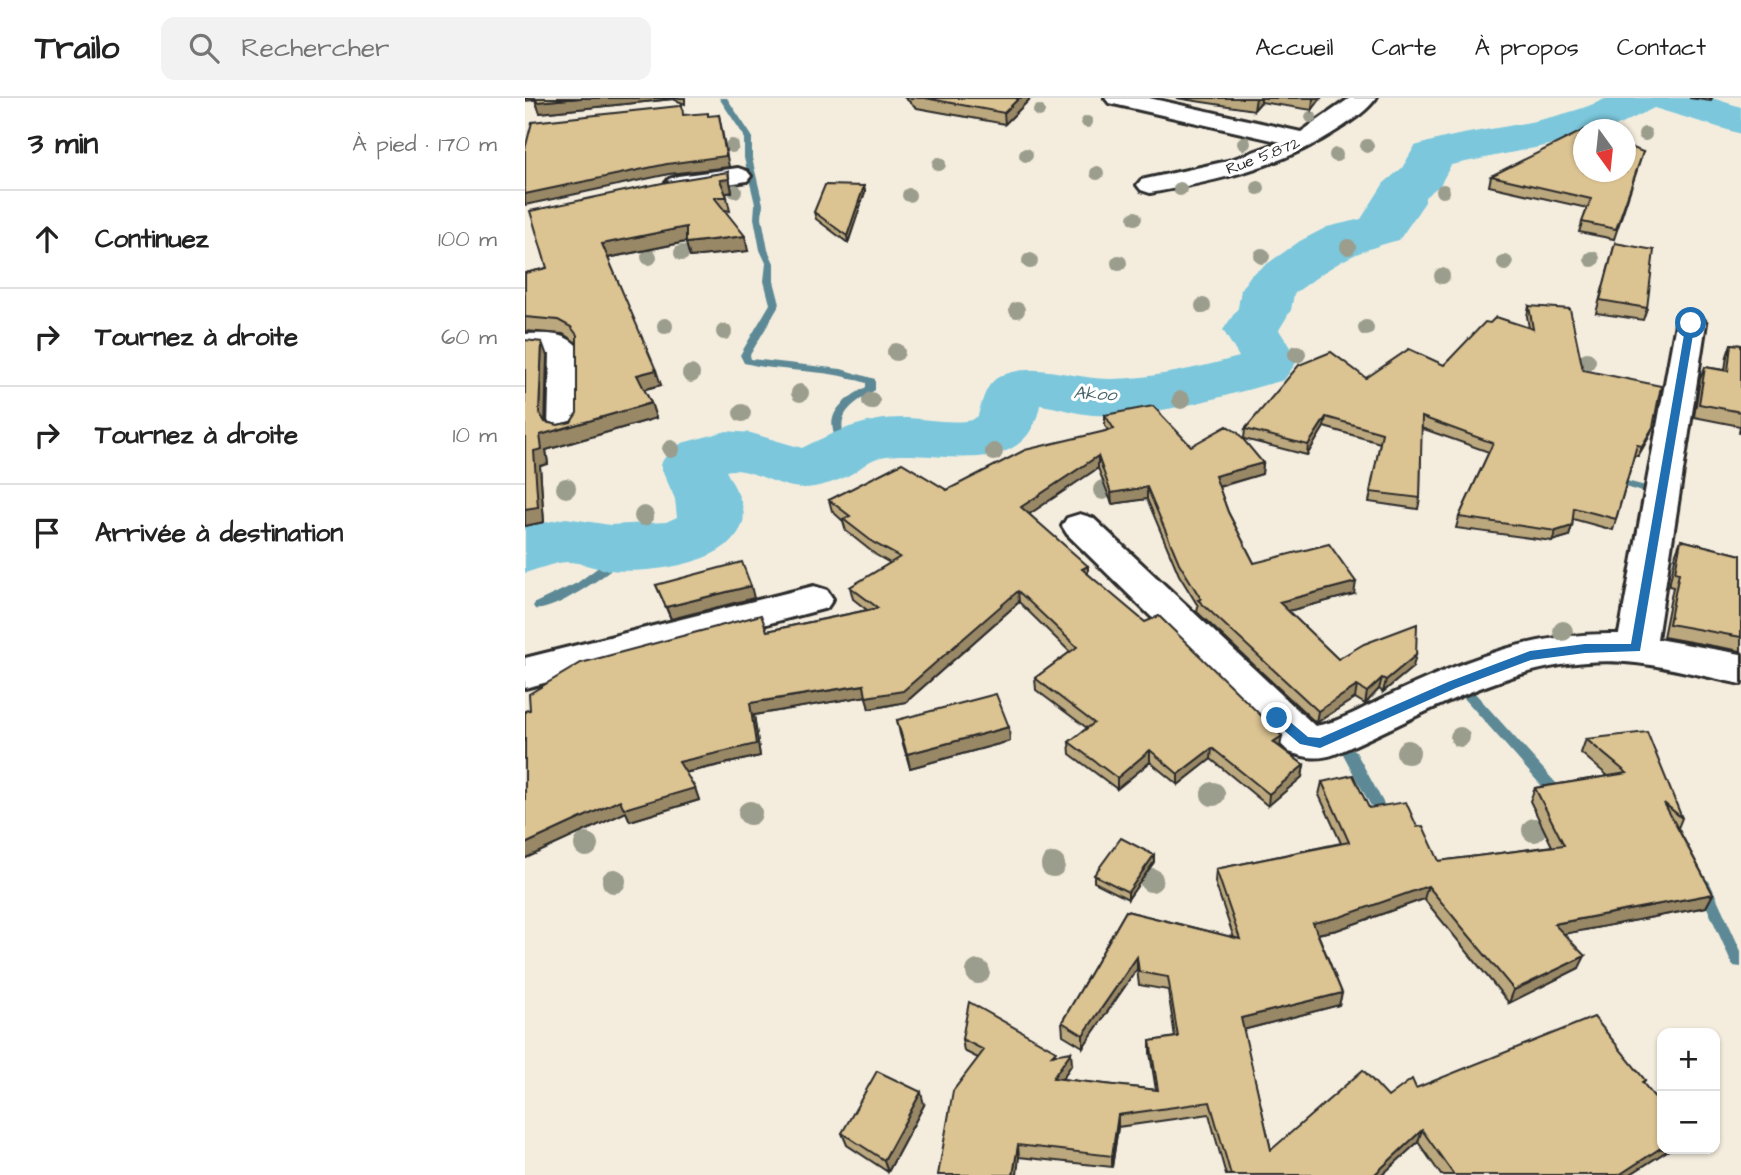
<!DOCTYPE html>
<html lang="fr">
<head>
<meta charset="utf-8">
<style>
  body { margin:0; font-family:"Architects Daughter",sans-serif; background:#f2f2f2; color:#222 }
  .controls { position:absolute; right:21px; bottom:21px; display:grid; overflow:hidden; border-radius:14px; box-shadow:0 2px 5px #0004 }
  .controls button { width:63px; height:63px; display:grid; place-items:center; padding:0; border:0; border-bottom:2px solid #e0e0e0; background:#fff; color:#222; font:35px sans-serif }
  .compass { position:absolute; left:1048px; top:21px; width:63px; height:63px; border-radius:50%; background:#fff; box-shadow:0 2px 5px #0004; rotate:165deg }
  .stop { position:absolute; width:21px; height:21px; margin:-16px; border:5px solid #1f6fb2; border-radius:50%; background:#fff }
  .stop.end { background:#1f6fb2; border-color:#fff; box-shadow:0 2px 7px #0008 }
  .list { margin:0; padding:0; list-style:none }
  h2 { display:flex; justify-content:space-between; align-items:center; height:91px; margin:0; padding:0 28px; font-size:30px }
  h2 small { font-size:23px; font-weight:400; color:#767676 }
  .list li { display:grid; grid-template-columns:46px 1fr auto; gap:21px; align-items:center; box-sizing:border-box; height:98px; padding:0 28px; border-top:2px solid #e0e0e0 }
  .list b { display:block; font-size:26px; white-space:nowrap }
  .list em { font-size:23px; font-style:normal; color:#767676 }
  .icon { flex:none; width:38px; height:38px; fill:none; stroke:currentColor; stroke-width:2; stroke-linecap:round; stroke-linejoin:round }
  .map { position:relative; flex:none; width:1216px; height:1077px; overflow:hidden }
  header { display:flex; align-items:center; gap:42px; box-sizing:border-box; height:98px; padding:0 35px; background:#fff; border-bottom:2px solid #e0e0e0 }
  header strong { font-size:33px }
  nav { display:flex; gap:38px; margin-inline-start:auto; font-size:24px }
  .search { width:490px; height:63px; background:#f2f2f2; display:flex; align-items:center; gap:18px; box-sizing:border-box; padding:0 24px; border-radius:14px; color:#767676; font-size:26px }
  main { display:flex }
  aside { flex:1; background:#fff }
  .map>svg:first-child { display:block }
  .lines { fill:none; stroke-linecap:round; stroke-linejoin:round }
  .stream { fill:#5c8995; fill-rule:evenodd }
  .river { fill:#7cc7dc; fill-rule:evenodd }
  .minor-casing { stroke:#2b2b2b; stroke-width:6 }
  .minor { fill:#fff; fill-rule:evenodd }
  .tree { fill:#9b9d8d }
  .wall { fill:#bca87e; stroke:#2b2b2b; stroke-width:2 }
  .shaded-wall { fill:#986; stroke:#2b2b2b; stroke-width:2 }
  .building { fill:#dbc392; stroke:#2b2b2b; stroke-width:2 }
  .route { fill:#1f6fb2 }
  .labels { text-anchor:middle; dominant-baseline:central; stroke-width:6; stroke-linejoin:round; paint-order:stroke }
  .far-street-label { font-size:16px; fill:#2b2b2b; stroke:#fff }
  .far-water-label { font-size:18px; font-style:italic; fill:#476269; stroke:#fff }
</style>
</head>
<body>
<header>
<strong>Trailo</strong>
<div class="search"><svg class="icon" aria-label="search" viewBox="0 0 24 24"><circle cx="10" cy="10" r="6"/><path d="M15 15l6 6"/></svg>Rechercher</div>
<nav><a>Accueil</a><a>Carte</a><a>À propos</a><a>Contact</a></nav>
</header>
<main>
<aside>
<h2>3 min<small>À pied · 170 m</small></h2>
<ul class="list">
<li><svg class="icon" aria-label="ahead" viewBox="0 0 24 24"><path d="M12 20V5M6 11l6-6 6 6"/></svg><div><b>Continuez</b></div><em>100 m</em></li>
<li><svg class="icon" aria-label="right" viewBox="0 0 24 24"><path d="M7 20v-9h11M14 6l5 5-5 5"/></svg><div><b>Tournez à droite</b></div><em>60 m</em></li>
<li><svg class="icon" aria-label="right" viewBox="0 0 24 24"><path d="M7 20v-9h11M14 6l5 5-5 5"/></svg><div><b>Tournez à droite</b></div><em>10 m</em></li>
<li><svg class="icon" aria-label="arrive" viewBox="0 0 24 24"><path d="M6 21V4h12l-3 4 3 4H6"/></svg><div><b>Arrivée à destination</b></div></li>
</ul>
</aside>
<div class="map">
<svg width="1216" height="1077" viewBox="0 0 1216 1077">
  <rect width="100%" height="100%" fill="#f4edde"/>
  <filter id="ink" filterUnits="userSpaceOnUse"><feTurbulence type="fractalNoise" baseFrequency=".0143" numOctaves="2"/><feDisplacementMap in="SourceGraphic" scale="14" xChannelSelector="R" yChannelSelector="G"/><feConvolveMatrix kernelMatrix="1 2 1 2 8 2 1 2 1" color-interpolation-filters="sRGB"/></filter>
  <g filter="url(#ink)">
    <g class="lines">
      <g class="stream">
        <path d="M194,0H202L227,38V60L238,106L237,120L243,152L249,165V183L255,206L225,257L226,261L316,271L350,281V292C322,309 306,321 327,352L326,354H318C296,321 310,307 341,289V285C302,270 259,275 219,265L215,257L245,206L239,183L241,165L235,152L229,120L230,106L219,60V38Z"/>
        <polygon points="1087,379 1128,390 1129,392 1124,396 1083,384 1082,382"/>
        <path d="M83,446L89,450L85,473C70,484 27,514 10,511L8,508L10,505L52,485L75,468L77,450Z"/>
        <polygon points="944,592 949,594 1039,694 1041,698 1039,702 1034,703 1029,702 939,600 938,597 939,594"/>
        <polygon points="825,651 830,652 866,719 868,723 866,727 861,729 856,727 818,656 820,652"/>
        <polygon points="1179,781 1184,783 1216,853 1216,869 1208,868 1172,787 1174,783"/>
      </g>
      <path class="river" d="M1082,0H1187L1216,9V36L1129,10L1084,32H1058V40L926,67L915,87L900,99V104L874,142C826,154 808,167 769,196L766,212L754,232L773,262L759,282C698,298 633,320 568,317C551,316 533,309 515,307C500,388 407,348 356,359C346,361 337,369 328,375C314,383 294,390 277,390C252,390 223,367 201,373C208,387 222,407 218,424C206,467 122,476 84,472C70,471 57,464 42,464C28,465 13,471 0,475V429L41,420L85,427L141,424L152,419L150,401L135,367L144,353L157,345L202,333L226,335L277,350C311,333 342,319 382,320C403,321 426,326 447,322L453,318C457,304 461,284 476,278C512,262 549,282 587,281C630,280 672,270 714,259L698,232L713,210L716,191L726,177L775,143L802,129L836,121L859,85L877,70L890,48C953,28 1021,29 1082,0Z"/>
      <defs>
        <g id="minor">
          <path d="M580,0H624L776,34L825,0H851C842,13 826,23 814,31C757,69 691,83 625,95L616,92L612,87L616,82L703,63L756,44L584,5Z"/>
          <polygon points="213,70 222,73 226,78 222,83 153,94 144,91 140,86 144,81 153,78"/>
          <path d="M1166,216L1176,219L1181,225L1132,541L1216,556V586C1181,579 1146,569 1111,565C1001,552 907,614 810,656C793,662 781,660 764,654L542,436L537,428L542,420L555,416L568,420L790,628C818,624 848,604 874,593C948,559 1011,534 1094,536L1151,225L1156,219Z"/>
          <path d="M0,236C20,236 42,233 55,252V329L51,336L39,339L27,336L23,329L25,256L0,254Z"/>
          <polygon points="289,488 302,492 308,501 302,510 0,590 0,560"/>
        </g>
      </defs>
      <use href="#minor" class="minor-casing"/>
      <use href="#minor" class="minor"/>
    </g>
    <g class="tree">
      <circle cx="514" cy="13" r="6"/>
      <circle cx="786" cy="19" r="6"/>
      <circle cx="562" cy="24" r="6"/>
      <circle cx="1120" cy="36" r="7"/>
      <circle cx="719" cy="45" r="7"/>
      <circle cx="207" cy="48" r="7"/>
      <circle cx="842" cy="48" r="7"/>
      <circle cx="501" cy="57" r="7"/>
      <circle cx="811" cy="57" r="7"/>
      <circle cx="414" cy="66" r="7"/>
      <circle cx="572" cy="75" r="7"/>
      <circle cx="733" cy="90" r="7"/>
      <circle cx="655" cy="91" r="7"/>
      <circle cx="210" cy="93" r="7"/>
      <circle cx="918" cy="93" r="7"/>
      <circle cx="384" cy="97" r="7"/>
      <circle cx="610" cy="120" r="7"/>
      <circle cx="823" cy="149" r="8"/>
      <circle cx="157" cy="155" r="8"/>
      <circle cx="737" cy="158" r="8"/>
      <circle cx="124" cy="159" r="8"/>
      <circle cx="1067" cy="161" r="8"/>
      <circle cx="505" cy="163" r="8"/>
      <circle cx="594" cy="165" r="8"/>
      <circle cx="980" cy="165" r="8"/>
      <circle cx="917" cy="178" r="8"/>
      <circle cx="678" cy="208" r="8"/>
      <circle cx="492" cy="212" r="8"/>
      <circle cx="140" cy="228" r="8"/>
      <circle cx="841" cy="230" r="8"/>
      <circle cx="199" cy="234" r="8"/>
      <circle cx="371" cy="254" r="9"/>
      <circle cx="772" cy="256" r="9"/>
      <circle cx="1062" cy="263" r="9"/>
      <circle cx="166" cy="276" r="9"/>
      <circle cx="275" cy="295" r="9"/>
      <circle cx="656" cy="302" r="9"/>
      <circle cx="346" cy="303" r="9"/>
      <circle cx="217" cy="315" r="9"/>
      <circle cx="146" cy="351" r="9"/>
      <circle cx="469" cy="354" r="9"/>
      <circle cx="41" cy="390" r="10"/>
      <circle cx="578" cy="392" r="10"/>
      <circle cx="119" cy="418" r="10"/>
      <circle cx="1038" cy="533" r="10"/>
      <circle cx="935" cy="639" r="10"/>
      <circle cx="883" cy="654" r="12"/>
      <circle cx="688" cy="696" r="12"/>
      <circle cx="225" cy="715" r="12"/>
      <circle cx="1009" cy="732" r="12"/>
      <circle cx="61" cy="747" r="12"/>
      <circle cx="528" cy="767" r="12"/>
      <circle cx="626" cy="782" r="12"/>
      <circle cx="89" cy="783" r="12"/>
      <circle cx="453" cy="874" r="12"/>
    </g>
    <g class="wall">
      <polygon points="0,0 160,0 160,6 148,1 15,15 11,4 12,2"/>
      <polygon points="380,0 506,0 480,26 392,10"/>
      <polygon points="651,0 796,0 787,12 736,4 729,12"/>
      <polygon points="1164,0 1187,0 1186,3"/>
      <polygon points="1118,54 1089,141 1054,134 1062,110 964,88 966,78"/>
      <polygon points="203,74 207,94 201,95 205,113 200,112 223,153 165,159 161,144 83,160 136,287 119,291 126,305 131,320 21,352 23,366 15,368 19,424 0,428 22,258 21,324 33,327 46,324 52,315 52,245 38,236 0,233 0,175 22,170"/>
      <polygon points="339,88 340,94 323,145 291,121 289,114"/>
      <polygon points="1090,145 1122,210 1118,222 1071,215"/>
      <polygon points="1004,208 1058,272 1124,339 1113,358 1109,358 1088,432 1048,421 1047,428 1044,438 1027,443 931,430 934,419 964,354 896,330 895,400 893,411 844,404 855,345 799,329 782,357 719,341 720,331 841,280 919,267 965,225 1004,230 1002,218"/>
      <polygon points="1206,246 1216,247 1216,336 1214,335 1215,328 1169,319 1175,281 1180,269 1200,272 1202,258"/>
      <polygon points="580,317 666,348 738,365 737,376 694,389 703,414 729,465 829,496 763,513 813,561 888,569 858,594 854,591 840,606 830,600 791,625 672,514 673,508 654,477 622,401 587,406 573,370 504,416 563,476 755,649 779,667 777,679 743,708 686,661 653,687 625,664 592,691 545,656 544,644 562,630 511,592 510,580 545,554 494,504 381,604 344,611 341,598 229,617 235,658 160,675 170,690 174,702 105,723 101,714 1,760 0,760 0,613 242,533 342,512 328,501 325,489 365,465 351,457 321,433 318,423 307,413 304,402 422,392 583,332 580,328"/>
      <polygon points="1156,442 1216,457 1216,553 1138,539 1148,489 1144,488 1151,455"/>
      <polygon points="131,487 229,500 146,521"/>
      <polygon points="372,622 485,643 385,670 375,636"/>
      <polygon points="1061,641 1157,720 1153,730 1188,796 1181,809 1038,836 1054,870 984,905 899,801 812,832 793,836 817,895 814,907 718,932 746,1052 863,999 891,990 1120,982 1118,986 1145,1051 1104,1077 916,1077 893,1044 857,1077 701,1077 684,1016 593,1029 587,1069 494,1059 453,960 439,953 437,941 531,956 547,966 537,981 631,992 625,955 625,943 650,939 643,892 614,887 612,871 558,949 538,937 537,924 601,813 709,840 690,784 691,771 816,745 794,697 797,684 844,710 892,729 914,763 1027,748 1005,703 1010,690 1083,678 1056,655"/>
      <polygon points="629,757 629,764 603,801 569,784 569,777"/>
      <polygon points="399,1007 363,1074 322,1047 317,1035"/>
    </g>
    <g class="shaded-wall">
      <polygon points="0,0 17,0 18,1 0,3"/>
      <polygon points="55,0 147,0 148,1 15,15 11,4"/>
      <polygon points="494,0 506,0 480,26 479,15"/>
      <polygon points="731,0 736,0 736,4 729,12"/>
      <polygon points="789,0 796,0 787,12 788,1"/>
      <polygon points="194,17 204,69 144,76 0,107 0,96"/>
      <polygon points="203,74 207,94 198,96 195,82"/>
      <polygon points="339,88 340,94 323,145 322,138"/>
      <polygon points="161,129 165,143 82,160 77,146"/>
      <polygon points="220,138 223,153 165,159 161,145"/>
      <polygon points="17,244 22,258 20,329 14,314"/>
      <polygon points="131,272 136,287 117,292 112,277"/>
      <polygon points="126,305 131,320 21,352 23,366 15,368 19,424 0,428 0,411 9,353 15,337"/>
      <polygon points="801,319 799,329 782,357 783,347"/>
      <polygon points="1128,329 1124,339 1113,358 1117,348"/>
      <polygon points="573,358 573,370 497,421 496,409"/>
      <polygon points="738,365 737,376 689,390 690,378"/>
      <polygon points="622,389 622,401 587,406 586,395"/>
      <polygon points="1047,428 1044,438 1027,443 1031,433"/>
      <polygon points="563,468 563,480 557,471"/>
      <polygon points="831,484 829,496 752,516 754,504"/>
      <polygon points="226,488 229,500 146,521 141,509"/>
      <polygon points="493,493 494,504 381,604 344,611 341,599"/>
      <polygon points="891,557 888,569 858,594 861,582"/>
      <polygon points="857,580 854,591 840,606 842,594"/>
      <polygon points="339,587 342,598 229,617 235,658 158,675 154,664 225,605"/>
      <polygon points="832,588 830,600 791,625 793,613"/>
      <polygon points="484,629 485,643 385,670 382,656"/>
      <polygon points="757,638 755,649 748,644"/>
      <polygon points="687,650 686,661 653,687 653,676"/>
      <polygon points="625,652 625,664 592,691 592,680"/>
      <polygon points="779,667 777,679 743,708 744,696"/>
      <polygon points="170,690 174,702 105,723 101,714 1,760 0,759 0,746 95,702"/>
      <polygon points="629,757 629,764 603,801 603,794"/>
      <polygon points="903,788 899,801 812,832 786,837 788,825"/>
      <polygon points="1188,796 1181,809 1023,839 1029,826"/>
      <polygon points="1060,858 1054,870 984,905 989,892"/>
      <polygon points="612,859 612,871 558,949 558,937"/>
      <polygon points="817,895 814,907 714,933 716,920"/>
      <polygon points="546,954 547,966 530,991 528,980"/>
      <polygon points="396,994 399,1007 363,1074 359,1062"/>
      <polygon points="593,1017 593,1029 587,1069 587,1058"/>
      <polygon points="897,1032 893,1044 857,1077 849,1077"/>
      <polygon points="493,1047 494,1059 492,1077 488,1077"/>
      <polygon points="1137,1049 1137,1051 1145,1051 1104,1077 1094,1077"/>
    </g>
    <g class="building">
      <polygon points="12,0 55,0 11,4"/>
      <polygon points="400,0 494,0 479,15"/>
      <polygon points="157,6 158,17 183,15 183,18 194,17 201,58 142,66 0,96 0,51 7,24 154,8"/>
      <polygon points="1059,32 1059,74 1101,74 1101,47 1118,54 1091,131 1057,124 1066,101 966,78"/>
      <polygon points="203,74 204,81 195,82 202,99 189,99 220,138 161,145 161,129 77,146 131,272 112,277 126,305 15,337 17,351 9,353 13,409 0,411 0,242 17,244 14,314 20,324 33,327 46,324 52,315 52,237 46,229 33,222 0,219 0,175 22,170 5,113 142,84"/>
      <polygon points="300,87 339,88 322,138 289,114"/>
      <polygon points="1090,145 1129,152 1122,210 1075,202"/>
      <polygon points="1004,208 1045,211 1058,272 1136,288 1128,329 1117,348 1112,347 1091,421 1049,410 1047,428 1031,433 934,419 968,345 897,319 895,400 845,394 857,335 801,319 783,347 720,331 774,267 806,254 841,280 884,251 919,267 960,224 965,225 971,219 1008,231"/>
      <polygon points="1206,246 1216,247 1216,314 1174,306 1180,269 1203,273"/>
      <polygon points="628,308 666,348 702,328 713,335 738,365 690,378 703,414 729,465 804,446 831,484 754,504 813,561 839,546 892,526 891,557 861,582 857,580 842,594 832,588 793,613 673,502 676,501 654,465 622,389 586,395 573,358 496,409 563,468 557,471 620,524 634,518 757,638 748,644 779,667 744,696 687,650 653,676 625,652 592,680 544,644 569,625 510,580 552,549 493,493 378,593 341,599 339,587 225,605 231,646 154,664 170,690 99,711 95,702 0,746 0,613 5,612 4,596 56,565 236,517 242,533 353,510 325,489 375,459 349,445 318,421 325,418 304,402 377,365 422,392 500,352 589,331 580,317"/>
      <polygon points="1156,442 1216,457 1216,539 1144,526 1154,475 1150,474"/>
      <polygon points="217,464 226,488 141,509 131,487"/>
      <polygon points="471,596 484,629 382,656 372,622"/>
      <polygon points="1122,634 1157,720 1139,705 1188,796 1029,826 1060,858 989,892 903,788 815,819 788,825 817,895 716,920 746,1052 838,972 863,999 887,981 891,990 1069,919 1120,982 1117,984 1137,1008 1137,1049 1094,1077 929,1077 897,1032 849,1077 706,1077 685,1004 593,1017 587,1058 493,1047 488,1077 413,1077 428,993 459,952 437,941 444,904 531,953 527,957 546,954 528,980 633,992 625,943 653,939 643,879 614,874 612,859 558,937 537,924 601,813 715,841 691,771 824,744 797,684 828,677 844,710 881,704 892,729 898,728 914,763 1039,747 1010,690 1102,675 1061,641"/>
      <polygon points="596,740 629,757 603,794 569,777"/>
      <polygon points="352,973 396,994 359,1062 317,1035"/>
    </g>
  </g>
  <polygon class="route" points="1166,223 1170,225 1115,553 1060,555 1006,562 931,590 795,650 775,646 748,623 748,617 757,617 783,639 795,640 923,584 1005,553 1060,546 1106,546 1161,225"/>
  <g class="labels">
    <g class="far-street-label">
      <text transform="translate(738 58) rotate(-21)">Rue 5.872</text>
    </g>
    <g class="far-water-label">
      <text transform="translate(570 296) rotate(3)">Akoo</text>
    </g>
  </g>
</svg>
<div class="controls">
<button>+</button>
<button>−</button>
</div>
<svg class="compass" viewBox="-18 -18 36 36"><path d="M0-13l5 13h-10z" fill="#e53935"/><path d="M0 13l5-13h-10z" fill="#767676"/></svg>
<div class="stop" style="left:1166px;top:225px"></div>
<div class="stop end" style="left:752px;top:620px"></div>
</div>
</main>
</body>
</html>
